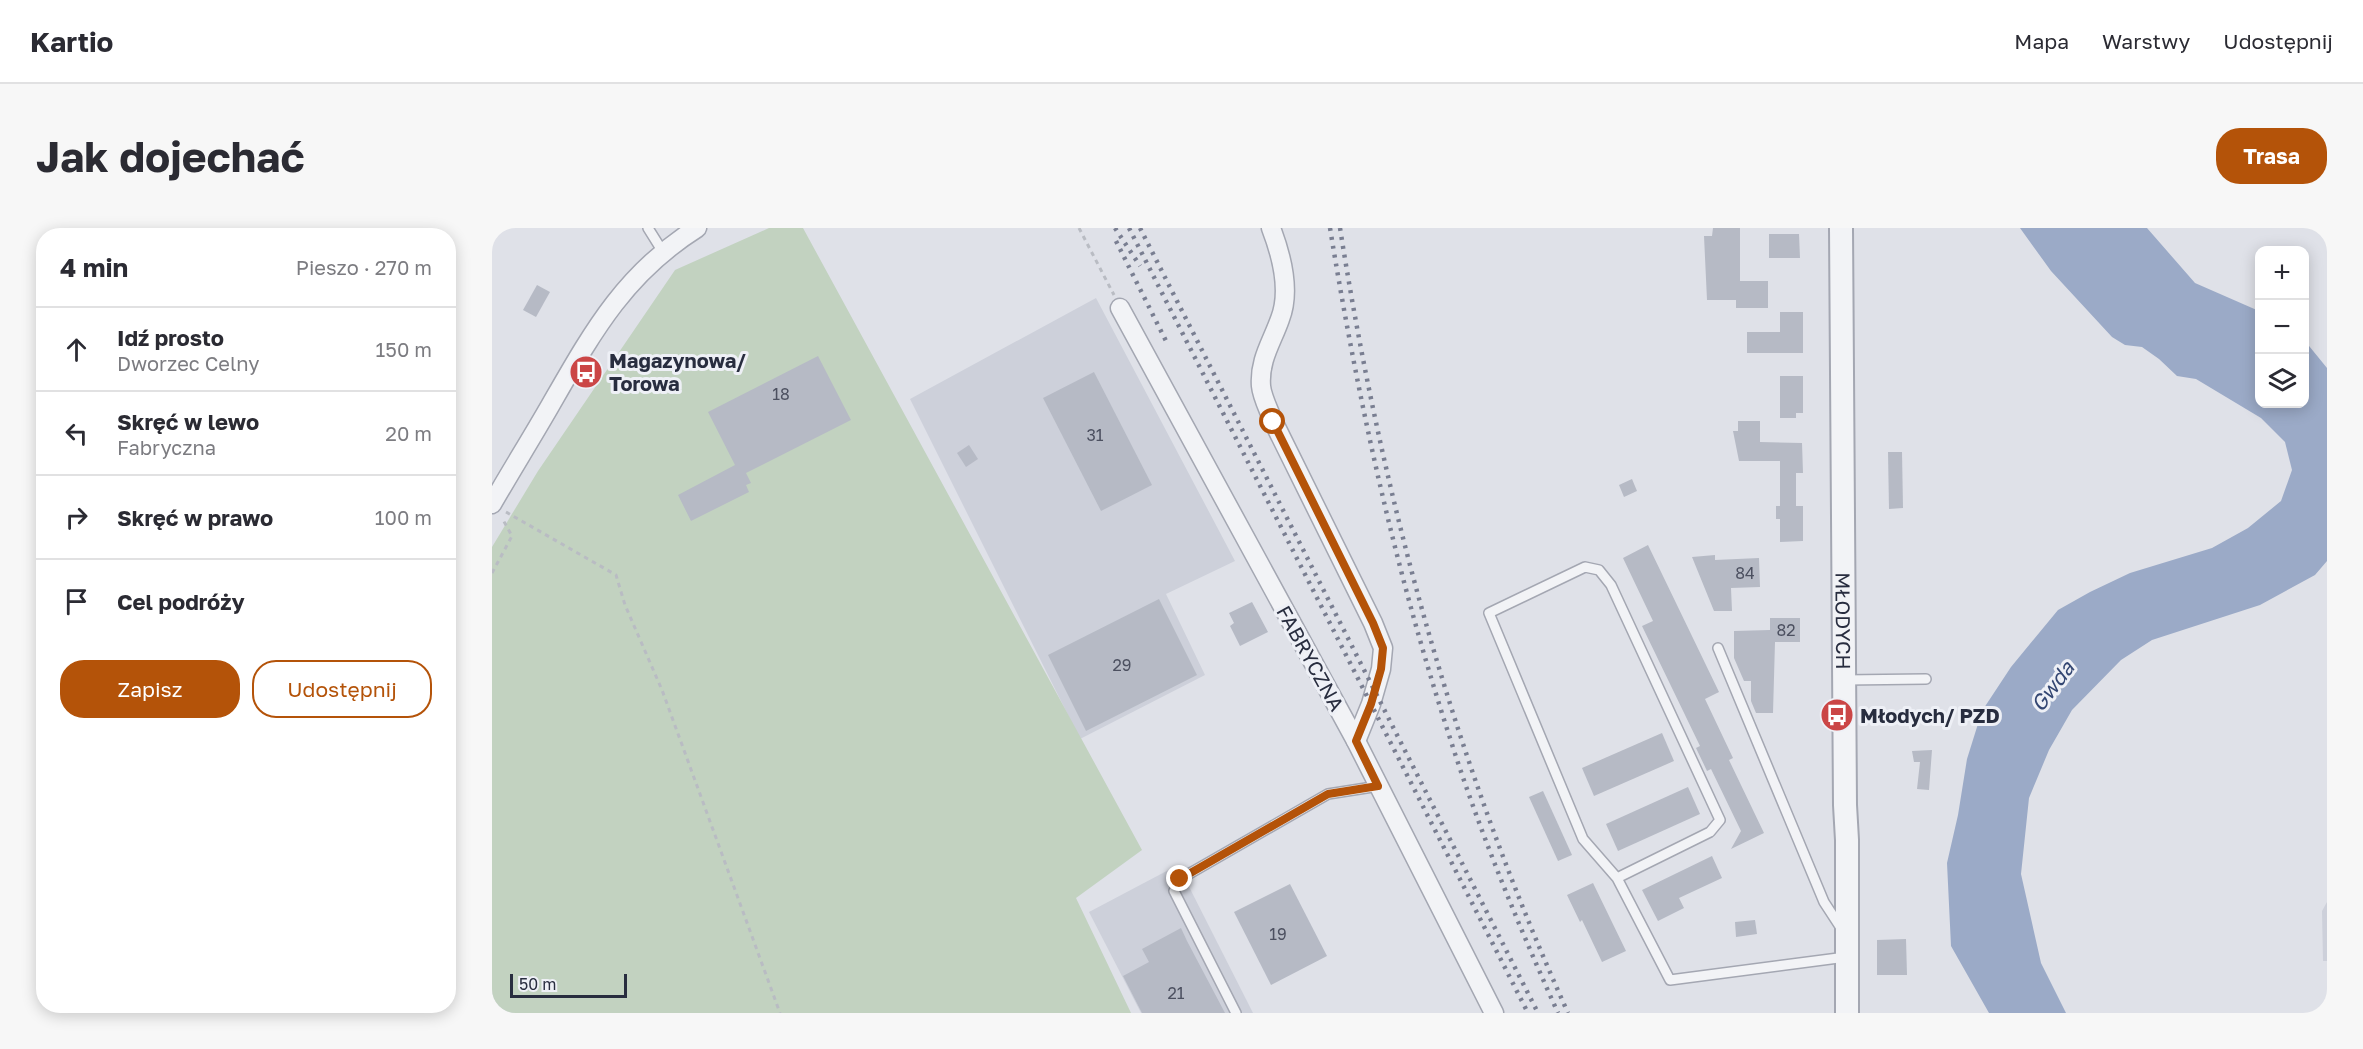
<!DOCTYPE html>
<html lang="pl">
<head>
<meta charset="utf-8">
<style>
  body { margin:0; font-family:"Golos Text",sans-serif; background:#f7f7f7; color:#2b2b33 }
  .controls { position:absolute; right:18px; top:18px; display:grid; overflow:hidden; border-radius:12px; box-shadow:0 3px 15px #0003 }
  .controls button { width:54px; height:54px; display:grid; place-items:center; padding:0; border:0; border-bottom:2px solid #e1e1e2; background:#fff; color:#2b2b33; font:30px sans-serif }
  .scale { position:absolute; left:18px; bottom:15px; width:117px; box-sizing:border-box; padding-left:6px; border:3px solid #282d3f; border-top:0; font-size:16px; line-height:21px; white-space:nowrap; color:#282d3f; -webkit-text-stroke:4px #eef0f6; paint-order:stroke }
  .stop { position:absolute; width:18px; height:18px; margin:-14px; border:4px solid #b45309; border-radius:50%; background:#fff }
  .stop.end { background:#b45309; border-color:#fff; box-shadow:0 2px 6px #0008 }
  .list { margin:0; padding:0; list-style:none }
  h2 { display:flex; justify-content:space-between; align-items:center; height:78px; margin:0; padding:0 24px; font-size:26px }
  h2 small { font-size:20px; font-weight:400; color:#7c7c81 }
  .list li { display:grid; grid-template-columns:39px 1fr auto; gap:18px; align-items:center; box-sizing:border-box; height:84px; padding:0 24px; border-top:2px solid #e1e1e2 }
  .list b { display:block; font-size:22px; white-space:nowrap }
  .list p { margin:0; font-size:20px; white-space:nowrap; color:#7c7c81 }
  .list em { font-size:20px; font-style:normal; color:#7c7c81 }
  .actions { display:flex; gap:12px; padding:18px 24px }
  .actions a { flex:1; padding:14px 0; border:2px solid #b45309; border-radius:24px; text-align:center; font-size:21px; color:#b45309 }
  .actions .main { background:#b45309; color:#fff }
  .icon { flex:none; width:33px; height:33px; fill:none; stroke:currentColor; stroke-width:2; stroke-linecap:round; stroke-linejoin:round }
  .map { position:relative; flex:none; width:1835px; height:785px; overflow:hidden; border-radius:24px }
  header { display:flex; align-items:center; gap:36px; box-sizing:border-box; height:84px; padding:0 30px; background:#fff; border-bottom:2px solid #e1e1e2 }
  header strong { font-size:28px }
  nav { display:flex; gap:33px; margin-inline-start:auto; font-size:21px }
  .intro { display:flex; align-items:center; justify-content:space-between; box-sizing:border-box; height:144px; padding:0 36px }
  h1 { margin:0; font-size:42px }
  .button { padding:15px 27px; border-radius:24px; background:#b45309; color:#fff; font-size:21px; font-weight:700 }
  main { display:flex; gap:36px; padding:0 36px }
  aside { flex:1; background:#fff; border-radius:24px; box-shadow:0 3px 15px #0003 }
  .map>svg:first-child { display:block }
  .built { fill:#cdd0da }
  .green { fill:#c2d2c0 }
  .water { fill:#9baac7 }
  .building { fill:#b6bac5 }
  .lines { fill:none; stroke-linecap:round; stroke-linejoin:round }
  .service-casing { stroke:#a4a7b2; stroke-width:12 }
  .minor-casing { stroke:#a4a7b2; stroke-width:21 }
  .tertiary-casing { stroke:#a4a7b2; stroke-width:26 }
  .path { stroke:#b9bcc3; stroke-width:3; stroke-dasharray:4.5 4.5; stroke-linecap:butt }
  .service { stroke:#f2f3f6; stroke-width:9 }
  .minor { stroke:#f2f3f6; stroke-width:18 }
  .tertiary { stroke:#f2f3f6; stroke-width:22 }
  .rail { stroke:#797e91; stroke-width:4.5; stroke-dasharray:3 6; stroke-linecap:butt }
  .route { stroke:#b45309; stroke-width:8 }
  .labels { text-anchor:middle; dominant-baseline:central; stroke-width:6; stroke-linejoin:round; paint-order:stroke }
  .number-label { font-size:16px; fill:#4c5060 }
  .poi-label { font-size:20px; font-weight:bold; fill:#282d3f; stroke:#eef0f6; text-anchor:start }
  .street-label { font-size:20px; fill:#282d3f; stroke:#eef0f6 }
  .water-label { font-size:21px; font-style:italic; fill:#334672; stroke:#eef0f6 }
</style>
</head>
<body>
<header>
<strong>Kartio</strong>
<nav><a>Mapa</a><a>Warstwy</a><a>Udostępnij</a></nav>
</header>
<div class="intro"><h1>Jak dojechać</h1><a class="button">Trasa</a></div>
<main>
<aside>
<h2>4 min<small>Pieszo · 270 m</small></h2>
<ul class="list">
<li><svg class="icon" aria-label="ahead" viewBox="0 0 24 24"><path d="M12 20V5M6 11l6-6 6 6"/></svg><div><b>Idź prosto</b><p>Dworzec Celny</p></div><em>150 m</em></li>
<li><svg class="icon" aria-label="left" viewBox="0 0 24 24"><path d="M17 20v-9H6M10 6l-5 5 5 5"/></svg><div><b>Skręć w lewo</b><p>Fabryczna</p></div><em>20 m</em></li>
<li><svg class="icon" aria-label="right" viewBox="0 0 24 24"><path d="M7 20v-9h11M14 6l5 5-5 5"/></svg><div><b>Skręć w prawo</b></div><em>100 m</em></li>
<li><svg class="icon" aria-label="arrive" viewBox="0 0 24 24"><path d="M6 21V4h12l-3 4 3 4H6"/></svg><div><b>Cel podróży</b></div></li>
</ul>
<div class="actions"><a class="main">Zapisz</a><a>Udostępnij</a></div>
</aside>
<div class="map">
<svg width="1835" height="785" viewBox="0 0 1835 785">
  <rect width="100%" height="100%" fill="#dfe1e8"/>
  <g class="built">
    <polygon points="604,70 743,333 674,366 713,447 588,511 418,171"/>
    <polygon points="686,637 761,785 649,785 597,684"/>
    <polygon points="1835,674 1835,733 1831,733 1830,683"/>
  </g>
  <polygon class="green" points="277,0 311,0 650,622 584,670 639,785 0,785 0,319 46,243 183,42"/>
  <polygon class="water" points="1528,0 1655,0 1703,55 1767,83 1768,176 1812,176 1813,113 1835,140 1835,333 1823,347 1768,377 1660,412 1629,432 1580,482 1557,522 1537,570 1529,646 1549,735 1574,785 1497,785 1459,718 1455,635 1466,587 1475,531 1490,483 1519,439 1566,382 1598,364 1638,345 1720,320 1756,300 1789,273 1800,242 1793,214 1769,190 1704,151 1685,148 1667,131 1650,119 1633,117 1620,109 1559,43"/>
  <g class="building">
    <polygon points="1221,0 1248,0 1248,53 1276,53 1276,80 1244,80 1244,72 1215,72 1212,8 1220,8"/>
    <polygon points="1277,6 1307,6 1308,30 1277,30"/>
    <polygon points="45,57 58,64 44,89 31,82"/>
    <polygon points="1288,84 1311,84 1311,125 1255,125 1255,104 1288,104"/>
    <polygon points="326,128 359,192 254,245 259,255 254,257 257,264 199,293 186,267 243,237 216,184"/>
    <polygon points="602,144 660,257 609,283 551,170"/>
    <polygon points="1288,148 1311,148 1311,185 1304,185 1304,190 1288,190"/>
    <polygon points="1246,193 1268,193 1268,214 1310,215 1311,245 1304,245 1304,278 1311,278 1311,313 1288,314 1288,291 1284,291 1284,278 1288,278 1288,233 1247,233 1241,203 1246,203"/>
    <polygon points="477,217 486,231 474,239 465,225"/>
    <polygon points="1396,224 1410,224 1411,280 1397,281"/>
    <polygon points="1140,251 1145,263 1132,269 1127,257"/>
    <polygon points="1156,317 1227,464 1213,471 1241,530 1237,532 1272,605 1239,621 1249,603 1219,541 1215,543 1204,520 1208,518 1150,398 1161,393 1131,330"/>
    <polygon points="1223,327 1223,332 1267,330 1268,359 1239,360 1240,383 1222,383 1200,329"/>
    <polygon points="667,371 705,447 594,503 556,427"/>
    <polygon points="760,374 776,404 748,418 738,398 742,395 737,385"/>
    <polygon points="1278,390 1308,390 1308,414 1283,414 1281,485 1264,485 1259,473 1259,453 1252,453 1242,430 1242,403 1278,402"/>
    <polygon points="1170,505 1182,533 1102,568 1090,540"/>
    <polygon points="1440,522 1437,562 1425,561 1428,534 1422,534 1420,523"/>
    <polygon points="1196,559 1208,586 1126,623 1114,596"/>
    <polygon points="1051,563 1080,627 1066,633 1037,569"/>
    <polygon points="1220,628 1230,650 1187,670 1192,680 1166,693 1150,662"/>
    <polygon points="1101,655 1134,723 1110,734 1090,692 1088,694 1075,667"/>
    <polygon points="798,656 835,728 779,757 742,684"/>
    <polygon points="1263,692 1265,706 1244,709 1243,694"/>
    <polygon points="689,700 695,713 733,785 650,785 631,748 657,734 650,721"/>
    <polygon points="1414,711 1415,747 1385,747 1385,712"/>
  </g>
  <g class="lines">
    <defs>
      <g id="service">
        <polyline points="156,0 171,24"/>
        <polyline points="1226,420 1332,674 1349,700"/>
        <polyline points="1352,452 1434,451"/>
        <polyline points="1125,650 1218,604 1228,592 1119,357 1107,342 1093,339 997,385 1091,611 1125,650 1178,752 1354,729"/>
        <polyline points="744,785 682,663 688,651 836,566 887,558"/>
      </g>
      <g id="minor">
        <path d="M779,0C789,26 799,63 788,91C780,114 767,132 769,158C770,169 777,182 781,193L881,395L891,420L889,441L879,476L864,513"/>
        <polyline points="628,80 864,513 1002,785"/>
        <path d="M0,276C19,243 39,211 58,178C100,105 132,46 205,0"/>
      </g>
      <g id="tertiary">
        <path id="s1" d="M1349,0L1353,577L1355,612V785"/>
      </g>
    </defs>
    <use href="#service" class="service-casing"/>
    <use href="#minor" class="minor-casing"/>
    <use href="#tertiary" class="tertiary-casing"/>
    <g class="path">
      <polyline points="587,0 622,67"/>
      <polyline points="14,284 124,347 133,377 170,462 288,785"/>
      <polyline points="0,345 20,308 10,290"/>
    </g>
    <use href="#service" class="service"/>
    <use href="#minor" class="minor"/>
    <use href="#tertiary" class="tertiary"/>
    <g class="rail">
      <polyline points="623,0 648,38"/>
      <polyline points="637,0 1036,785"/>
      <polyline points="648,0 1046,785"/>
      <path d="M838,0C866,172 903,341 957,507C987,602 1025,694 1066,785"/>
      <path d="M848,0C891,273 962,533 1076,785"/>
      <polyline points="624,13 674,113"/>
    </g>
  </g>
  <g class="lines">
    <polyline class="route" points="688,651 836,566 886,558 864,513 879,476 889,441 891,420 881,395 781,194"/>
  </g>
  <defs>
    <symbol id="bus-disc" viewBox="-11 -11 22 22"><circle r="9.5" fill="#cb4646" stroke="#eef0f6"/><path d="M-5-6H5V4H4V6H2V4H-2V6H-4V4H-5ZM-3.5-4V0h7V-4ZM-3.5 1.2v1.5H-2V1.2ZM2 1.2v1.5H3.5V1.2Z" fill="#fff"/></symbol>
  </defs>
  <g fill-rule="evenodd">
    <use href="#bus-disc" x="75" y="125" width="38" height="38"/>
    <use href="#bus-disc" x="1326" y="468" width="38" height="38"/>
  </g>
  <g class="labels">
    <g class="number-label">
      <text x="289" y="166">18</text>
      <text x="603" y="207">31</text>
      <text x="1253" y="345">84</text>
      <text x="1294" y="402">82</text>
      <text x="630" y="437">29</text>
      <text x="786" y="706">19</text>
      <text x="684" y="765">21</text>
    </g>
    <g class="poi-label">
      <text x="117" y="132">Magazynowa/<tspan x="117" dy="23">Torowa</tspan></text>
      <text x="1368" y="487">Młodych/ PZD</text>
    </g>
    <g class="street-label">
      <text stroke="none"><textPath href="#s1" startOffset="393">MŁODYCH</textPath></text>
      <text transform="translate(819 430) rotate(61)">FABRYCZNA</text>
    </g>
    <g class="water-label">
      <text transform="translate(1560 458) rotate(-53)">Gwda</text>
    </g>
  </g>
</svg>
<div class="controls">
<button>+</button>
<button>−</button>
<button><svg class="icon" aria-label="layers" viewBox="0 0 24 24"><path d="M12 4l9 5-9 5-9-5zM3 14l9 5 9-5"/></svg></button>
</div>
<div class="scale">50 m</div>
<div class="stop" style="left:781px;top:194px"></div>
<div class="stop end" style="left:688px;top:651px"></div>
</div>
</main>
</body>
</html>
